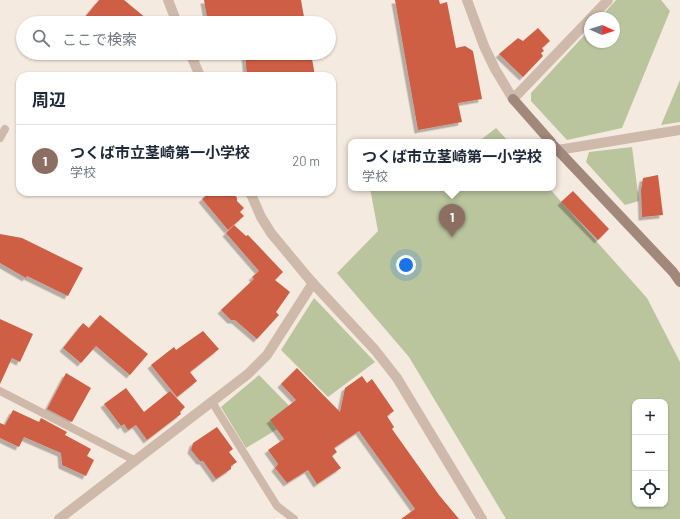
<!DOCTYPE html>
<html lang="ja">
<head>
<meta charset="utf-8">
<style>
  body { margin:0; font-family:Barlow,"Noto Sans JP",sans-serif; background:#f2f2f3; color:#1f2937 }
  .controls { position:absolute; right:12px; bottom:12px; display:grid; overflow:hidden; border-radius:8px; box-shadow:0 1px 3px #0004 }
  .controls button { width:36px; height:36px; display:grid; place-items:center; padding:0; border:0; border-bottom:1px solid #e0e1e3; background:#fff; color:#1f2937; font:20px sans-serif }
  .compass { position:absolute; left:584px; top:12px; width:36px; height:36px; border-radius:50%; background:#fff; box-shadow:0 1px 3px #0004; rotate:93deg }
  .you { position:absolute; left:406px; top:265px; width:14px; height:14px; margin:-10px; border:3px solid #fff; border-radius:50%; background:#1a73e8; box-shadow:0 0 0 6px #1a73e833 }
  .badge { display:grid; place-items:center; width:26px; height:26px; border-radius:50%; background:#d93025; color:#fff; font-size:13px; font-weight:700 }
  .pin { position:absolute; translate:-50% -33px; filter:drop-shadow(0 1px 2px #0008) }
  .pin::after { content:''; position:absolute; top:21px; width:14px; height:12px; background:inherit; clip-path:polygon(0 0,100% 0,50% 100%) }
  .popup { position:absolute; left:348px; top:139px; width:208px; height:52px; box-sizing:border-box; display:grid; place-content:center; border-radius:8px; background:#fff; filter:drop-shadow(0 1px 3px #0005); font-size:13px; white-space:nowrap; color:#747a83 }
  .popup b { font-size:15px; color:#1f2937 }
  .popup::after { content:''; position:absolute; left:50%; top:100%; margin-left:-8px; border:8px solid transparent; border-top-color:#fff }
  .list { margin:0; padding:0; list-style:none }
  h2 { display:flex; justify-content:space-between; align-items:center; height:52px; margin:0; padding:0 16px; font-size:17px }
  h2 small { font-size:13px; font-weight:400; color:#747a83 }
  .list li { display:grid; grid-template-columns:26px 1fr auto; gap:12px; align-items:center; box-sizing:border-box; height:72px; padding:0 16px; border-top:1px solid #e0e1e3 }
  .list b { display:block; font-size:15px; white-space:nowrap }
  .list p { margin:0; font-size:13px; white-space:nowrap; color:#747a83 }
  .list em { font-size:13px; font-style:normal; color:#747a83 }
  .icon { flex:none; width:22px; height:22px; fill:none; stroke:currentColor; stroke-width:2; stroke-linecap:round; stroke-linejoin:round }
  .map { position:relative; flex:none; width:680px; height:519px; overflow:hidden }
  .search { position:absolute; background:#fff; box-shadow:0 1px 3px #0004; left:16px; top:16px; width:320px; height:44px; display:flex; align-items:center; gap:10px; box-sizing:border-box; padding:0 14px; border-radius:22px; color:#747a83; font-size:15px }
  .panel { position:absolute; background:#fff; box-shadow:0 1px 3px #0004; left:16px; top:72px; width:320px; height:124px; border-radius:12px }
  .map>svg:first-child { display:block }
  .green { fill:#bac59e; fill-rule:evenodd }
  .building { fill:#ce5e44; filter:url(#shadow) }
  .lines { fill:none; stroke-linecap:round; stroke-linejoin:round }
  .lane { stroke:#ceb9aa; stroke-width:8 }
  .street { stroke:#ceb9aa; stroke-width:10 }
  .secondary { stroke:#a2877b; stroke-width:10 }
</style>
</head>
<body>
<div class="map">
<svg width="680" height="519" viewBox="0 0 680 519">
  <defs>
    <filter id="shadow"><feDropShadow dx="-3.5" dy="3.5" stdDeviation="0" flood-color="#0004"/></filter>
  </defs>
  <rect width="100%" height="100%" fill="#f5eadf"/>
  <g class="green">
    <polygon points="616,0 661,0 670,11 622,128 567,140 531,101 531,93 590,29 590,42 614,42 614,18 600,18"/>
    <polygon points="680,80 680,122 661,125"/>
    <polygon points="496,128 509,142 478,142"/>
    <polygon points="632,147 639,201 625,205 586,162 589,152"/>
    <path d="M370,188H549L647,298L680,362V519H506L409,357L337,273L378,231ZM635,402H665V504H635Z"/>
    <polygon points="314,298 375,362 328,397 281,350"/>
    <polygon points="259,375 299,416 246,448 221,407"/>
  </g>
  <g class="building">
    <polygon points="99,0 124,0 152,23 80,23"/>
    <polygon points="204,0 301,0 305,23 208,23"/>
    <polygon points="395,0 439,0 440,4 447,2 456,48 465,46 473,51 482,99 458,103 462,122 418,130"/>
    <polygon points="538,28 550,41 542,48 544,51 541,53 543,56 523,77 499,54 518,38 523,41"/>
    <polygon points="245,53 311,53 315,76 247,76"/>
    <polygon points="658,175 663,215 642,217 641,190 643,178"/>
    <polygon points="573,191 609,229 598,240 561,202"/>
    <polygon points="210,192 233,192 237,198 237,201 244,208 240,212 244,216 228,230 202,199"/>
    <polygon points="234,225 246,236 248,235 283,272 275,280 290,292 276,312 279,315 257,339 235,320 231,320 221,310 254,279 252,277 259,271 226,233"/>
    <polygon points="0,234 22,238 83,268 68,296 27,276 26,278 0,263"/>
    <polygon points="100,315 148,354 130,375 96,346 81,363 63,348 83,323 89,328"/>
    <polygon points="0,319 33,334 20,362 12,358 0,384"/>
    <polygon points="203,331 219,349 190,372 197,381 177,397 151,365 174,347 176,350"/>
    <polygon points="297,368 340,412 345,388 362,376 367,383 372,379 394,411 387,416 394,427 392,429 439,495 459,519 401,519 415,509 359,431 334,448 337,452 332,456 341,468 317,484 308,470 287,483 275,468 278,464 268,450 284,439 270,420 296,400 281,384"/>
    <polygon points="66,373 91,388 72,422 47,409"/>
    <polygon points="126,388 144,412 170,391 185,407 180,412 181,414 147,440 136,425 128,430 124,424 121,426 104,404"/>
    <polygon points="13,410 39,422 41,418 67,432 65,435 91,449 87,456 94,460 86,476 62,465 61,453 24,437 19,447 0,438 0,423 5,425"/>
    <polygon points="217,427 233,449 229,452 237,462 231,466 231,469 216,479 203,461 200,461 191,450 193,443"/>
  </g>
  <g class="lines">
    <g class="lane">
      <polyline points="0,138 5,129"/>
      <polyline points="0,391 136,461"/>
      <polyline points="212,402 277,506 294,519"/>
    </g>
    <g class="street">
      <polyline points="168,0 177,23"/>
      <polyline points="467,0 484,46 495,69 513,99 590,19"/>
      <polyline points="591,18 608,0"/>
      <polyline points="190,53 200,76"/>
      <polyline points="558,150 680,130"/>
      <polyline points="250,192 261,217 271,233 310,280 375,350 397,378 482,519"/>
      <polyline points="59,519 248,374 267,355 313,283"/>
    </g>
    <g class="secondary">
      <polyline points="513,99 551,142"/>
      <polyline points="553,145 673,272 680,282"/>
    </g>
  </g>
</svg>
<div class="controls">
<button>+</button>
<button>−</button>
<button><svg class="icon" aria-label="locate" viewBox="0 0 24 24"><circle cx="12" cy="12" r="6"/><path d="M12 2v4M12 18v4M2 12h4M18 12h4"/></svg></button>
</div>
<svg class="compass" viewBox="-18 -18 36 36"><path d="M0-13l5 13h-10z" fill="#e53935"/><path d="M0 13l5-13h-10z" fill="#747a83"/></svg>
<div class="you"></div>
<div class="pin badge" style="left:452px;top:237px;background:#8d6e63">1</div>
<div class="popup"><b>つくば市立茎崎第一小学校</b>学校</div>
<div class="search"><svg class="icon" aria-label="search" viewBox="0 0 24 24"><circle cx="10" cy="10" r="6"/><path d="M15 15l6 6"/></svg>ここで検索</div>
<section class="panel">
<h2>周辺<small></small></h2>
<ul class="list">
<li><span class="badge" style="background:#8d6e63">1</span><div><b>つくば市立茎崎第一小学校</b><p>学校</p></div><em>20 m</em></li>
</ul>
</section>
</div>
</body>
</html>
